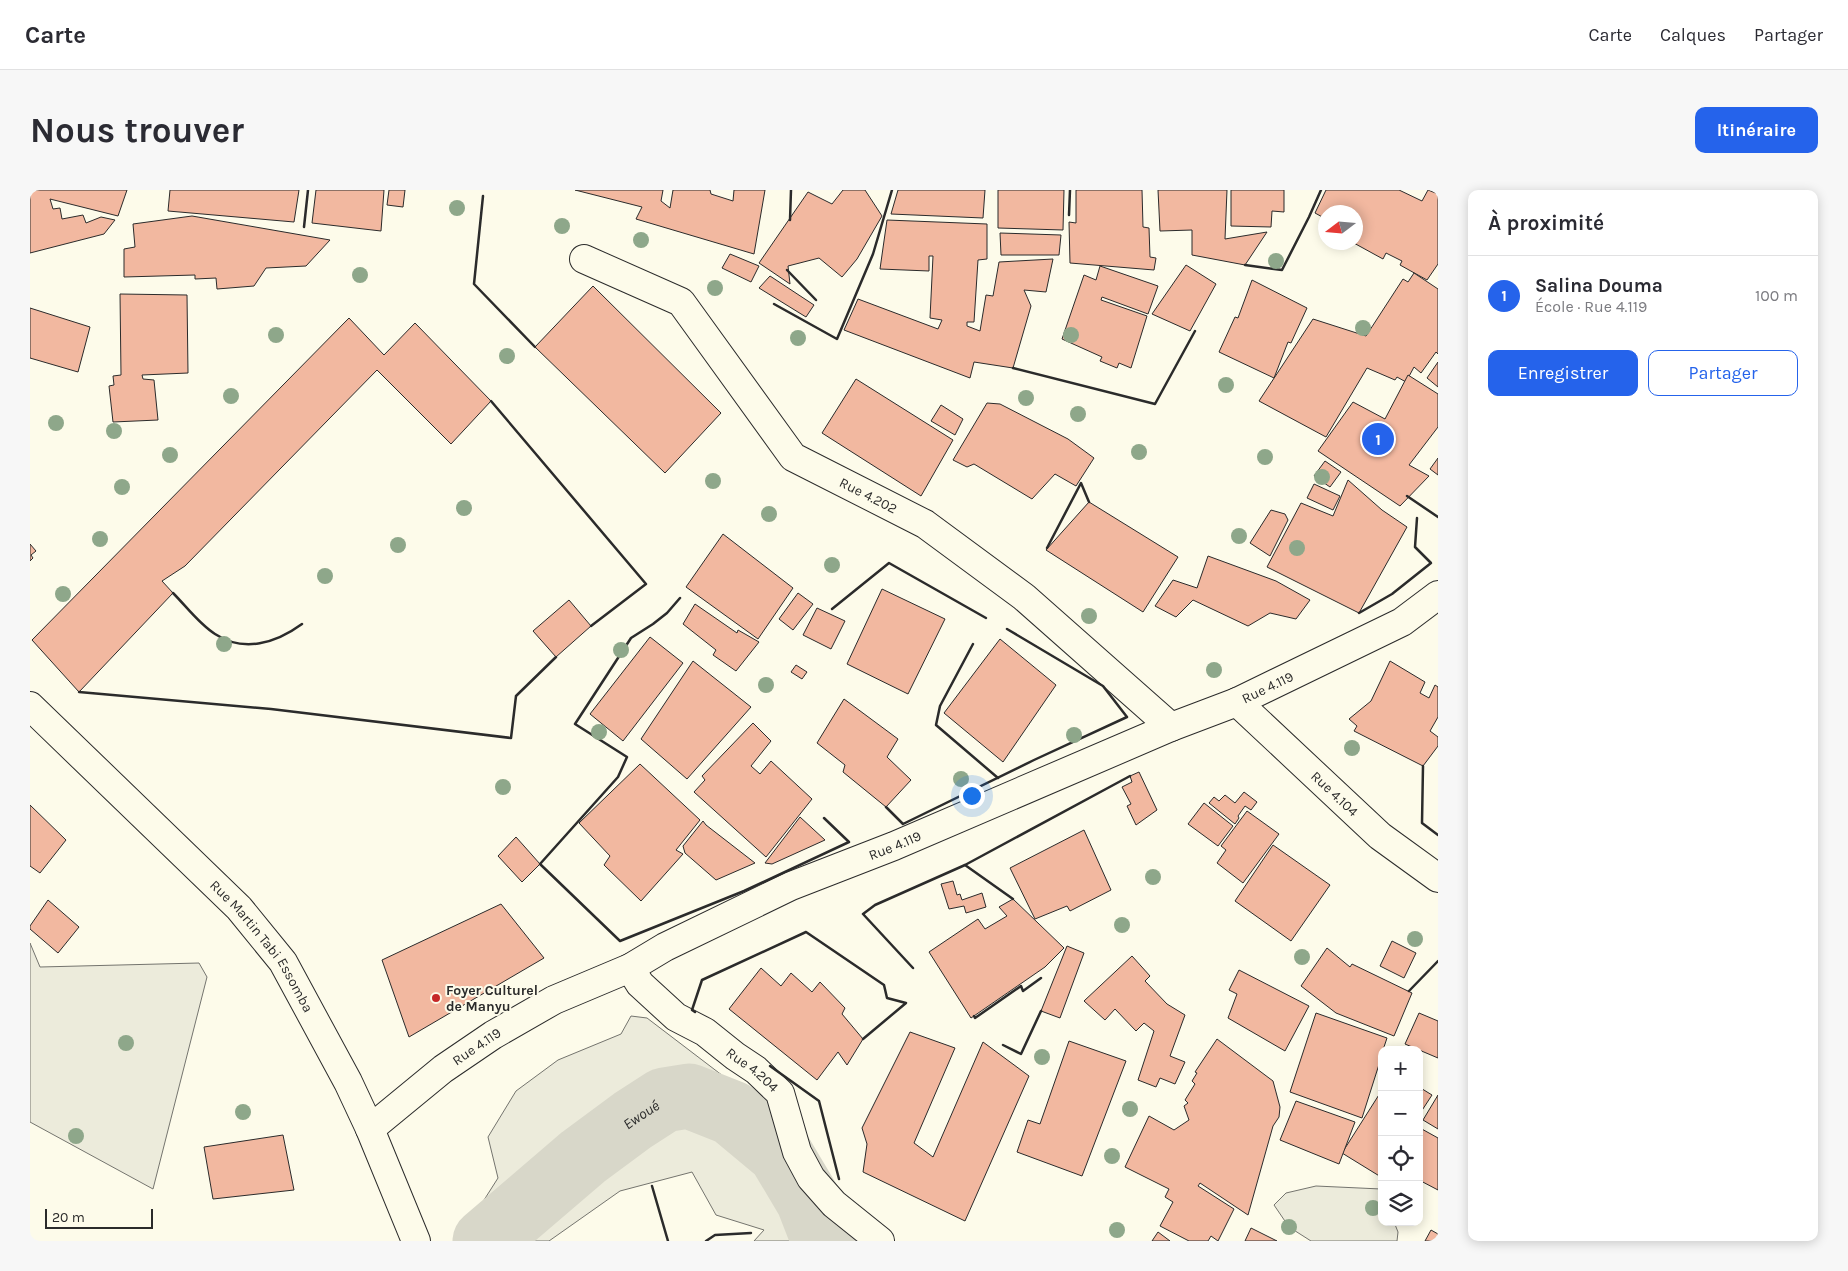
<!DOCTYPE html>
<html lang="fr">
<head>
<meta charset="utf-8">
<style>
  body { margin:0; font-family:Karla,sans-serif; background:#f7f7f7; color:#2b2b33 }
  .controls { position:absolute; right:15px; bottom:15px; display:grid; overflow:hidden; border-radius:10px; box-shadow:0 2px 12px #0003 }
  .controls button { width:45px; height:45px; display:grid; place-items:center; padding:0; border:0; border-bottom:1px solid #e1e1e2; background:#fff; color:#2b2b33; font:25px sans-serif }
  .compass { position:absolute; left:1288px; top:15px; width:45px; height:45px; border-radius:50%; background:#fff; box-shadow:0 2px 12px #0003; rotate:254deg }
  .scale { position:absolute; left:15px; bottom:12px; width:108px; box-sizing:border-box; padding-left:5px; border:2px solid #2b2b2b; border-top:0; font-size:14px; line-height:18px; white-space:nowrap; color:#2b2b2b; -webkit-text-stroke:4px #fdfbea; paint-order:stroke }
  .you { position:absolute; left:941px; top:605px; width:18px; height:18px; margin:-12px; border:4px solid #fff; border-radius:50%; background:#1a73e8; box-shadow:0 0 0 8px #1a73e833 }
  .badge { display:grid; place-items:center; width:32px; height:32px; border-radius:50%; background:#2563eb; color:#fff; font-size:16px; font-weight:700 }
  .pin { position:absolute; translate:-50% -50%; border:2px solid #fff; box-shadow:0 1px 5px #0006 }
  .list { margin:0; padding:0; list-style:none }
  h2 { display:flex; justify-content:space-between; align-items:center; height:65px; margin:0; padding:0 20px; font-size:21px }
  h2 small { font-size:16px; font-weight:400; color:#7c7c81 }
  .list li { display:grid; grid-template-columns:32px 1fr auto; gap:15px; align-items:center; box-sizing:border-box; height:80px; padding:0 20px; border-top:1px solid #e1e1e2 }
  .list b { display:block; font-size:19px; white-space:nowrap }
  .list p { margin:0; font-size:16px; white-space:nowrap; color:#7c7c81 }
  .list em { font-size:16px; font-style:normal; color:#7c7c81 }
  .actions { display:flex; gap:10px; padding:15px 20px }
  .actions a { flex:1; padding:11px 0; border:1px solid #2563eb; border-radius:10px; text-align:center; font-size:18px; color:#2563eb }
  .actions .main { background:#2563eb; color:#fff }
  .icon { flex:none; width:28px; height:28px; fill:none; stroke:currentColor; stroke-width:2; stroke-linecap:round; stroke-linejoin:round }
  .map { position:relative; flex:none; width:1408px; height:1051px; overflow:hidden; border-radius:10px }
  header { display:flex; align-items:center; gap:30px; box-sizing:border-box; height:70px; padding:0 25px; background:#fff; border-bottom:1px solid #e1e1e2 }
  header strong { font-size:24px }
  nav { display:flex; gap:28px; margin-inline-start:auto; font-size:18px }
  .intro { display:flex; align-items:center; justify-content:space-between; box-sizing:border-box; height:120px; padding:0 30px }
  h1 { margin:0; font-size:35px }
  .button { padding:12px 22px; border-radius:10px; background:#2563eb; color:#fff; font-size:18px; font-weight:700 }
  main { display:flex; gap:30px; padding:0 30px }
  aside { flex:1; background:#fff; border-radius:10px; box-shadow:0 2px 12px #0003 }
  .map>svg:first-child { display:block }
  .green { fill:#ecebdb; stroke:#74746e }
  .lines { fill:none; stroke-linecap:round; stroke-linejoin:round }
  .river { stroke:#d8d7c9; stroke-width:65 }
  .building { fill:#f2b8a0; stroke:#2b2b2b }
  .minor-casing { stroke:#2b2b2b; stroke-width:30 }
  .tertiary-casing { stroke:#2b2b2b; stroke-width:30 }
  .primary-casing { stroke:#2b2b2b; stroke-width:30 }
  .minor { stroke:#fdfbea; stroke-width:28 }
  .tertiary { stroke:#fdfbea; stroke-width:28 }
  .primary { stroke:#fdfbea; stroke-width:28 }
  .wall { stroke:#2b2b2b; stroke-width:2.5 }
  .tree { fill:#8ea78a }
  .poi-dot { fill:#c62828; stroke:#fdfbea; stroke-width:2 }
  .labels { text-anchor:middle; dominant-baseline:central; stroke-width:4; stroke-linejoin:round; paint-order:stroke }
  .street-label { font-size:14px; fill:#2b2b2b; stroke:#fdfbea }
  .poi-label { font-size:14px; font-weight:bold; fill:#2b2b2b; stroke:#fdfbea; text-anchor:start }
  .water-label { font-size:15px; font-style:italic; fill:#2b2b2b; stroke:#fdfbea }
</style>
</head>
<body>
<header>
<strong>Carte</strong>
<nav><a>Carte</a><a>Calques</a><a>Partager</a></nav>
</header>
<div class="intro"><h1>Nous trouver</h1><a class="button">Itinéraire</a></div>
<main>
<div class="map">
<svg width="1408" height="1051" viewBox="0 0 1408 1051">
  <rect width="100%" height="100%" fill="#fdfbea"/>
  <g class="green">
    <polygon points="0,753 10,777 169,773 177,787 123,999 0,932"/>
    <polygon points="601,826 617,828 718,905 799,1026 826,1051 724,1051 734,1040 686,1025 662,982 590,1001 519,1051 436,1051 433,1043 468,988 458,947 486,901 528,870 591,844"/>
    <polygon points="1286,996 1351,999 1352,1032 1364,1032 1368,1042 1367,1051 1281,1051 1259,1037 1244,1015 1256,1003"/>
  </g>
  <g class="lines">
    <path class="river" id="s1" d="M455,1051L553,967L603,930L634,910L659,906L702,923L750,963L778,1010L794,1051"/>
  </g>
  <g class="building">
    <polygon points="0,0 97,0 88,26 20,9 23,19 30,18 32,29 53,25 56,33 71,27 85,30 74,44 0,63"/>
    <polygon points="140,0 269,0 264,32 138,21"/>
    <polygon points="286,0 354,0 351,41 282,33"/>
    <polygon points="359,0 375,0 373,17 357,15"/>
    <polygon points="545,0 633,0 631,11 640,18 643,0 680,0 681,4 703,11 704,0 735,0 724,64 606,29 612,17"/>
    <polygon points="813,0 835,0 852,26 827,69 812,87 789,68 758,76 760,94 729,73 778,2 802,14"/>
    <polygon points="868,0 955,0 953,28 861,24"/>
    <polygon points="968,0 1034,0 1033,40 968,38"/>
    <polygon points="1046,0 1112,0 1113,37 1119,38 1120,67 1126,68 1124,80 1040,73 1039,32 1046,33"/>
    <polygon points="1128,0 1197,0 1195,49 1237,42 1215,75 1162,65 1162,40 1130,41"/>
    <polygon points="1201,0 1254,0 1254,22 1242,21 1241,37 1201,36"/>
    <polygon points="1296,0 1369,0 1392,11 1398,0 1408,4 1408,74 1397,90 1370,75 1372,71 1356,63 1353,69 1322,52 1326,52 1326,22 1296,22 1296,29 1285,23"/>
    <polygon points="162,26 300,50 276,76 236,78 224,96 187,99 186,88 165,89 165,85 94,87 94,59 105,57 103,34"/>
    <polygon points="857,30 957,34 957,69 948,70 944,132 937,132 937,136 950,141 956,105 963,106 969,72 1023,69 1016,102 994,100 1001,116 983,178 944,172 940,188 814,140 828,109 908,139 912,130 900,128 903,66 899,66 899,81 850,79"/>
    <polygon points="970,43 1031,45 1029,65 971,65"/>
    <polygon points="700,64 729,76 721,92 692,78"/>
    <polygon points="1156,75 1186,94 1160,141 1122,124"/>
    <polygon points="1070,76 1128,96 1118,124 1072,107 1071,110 1117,126 1101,178 1089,173 1087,178 1070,171 1072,167 1032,149 1054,85 1066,90"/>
    <polygon points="1384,83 1408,99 1408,164 1406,162 1391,183 1384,177 1376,192 1367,187 1365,190 1337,178 1296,247 1229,211 1283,129 1336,146 1373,89 1378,92"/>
    <polygon points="740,86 784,115 776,127 729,98"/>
    <polygon points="1222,90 1277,118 1261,153 1258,152 1244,188 1189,162 1205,127 1208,128"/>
    <polygon points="563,96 691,223 635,283 505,157"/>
    <polygon points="90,104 157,105 158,183 112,185 113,189 124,190 128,230 83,232 79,196 84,195 83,186 91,185"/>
    <polygon points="0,118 60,137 48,182 0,168"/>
    <polygon points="319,128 354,165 385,133 461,211 421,254 347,180 155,376 132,391 143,403 49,502 2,450"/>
    <polygon points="1408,172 1408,197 1397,188"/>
    <polygon points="1378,185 1408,204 1408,237 1379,275 1399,286 1370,316 1288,261 1323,212 1355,229"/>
    <polygon points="826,189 923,250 891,306 792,243"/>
    <polygon points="957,213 970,214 1038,249 1064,268 1046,296 1025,284 1002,309 944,274 937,277 923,270"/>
    <polygon points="911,215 933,229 925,245 901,231"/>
    <polygon points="1408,268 1408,285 1400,279"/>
    <polygon points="1295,271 1311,282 1300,297 1284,286"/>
    <polygon points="1318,290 1352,320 1377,337 1329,423 1237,377 1271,313 1303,326"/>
    <polygon points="1284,294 1310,306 1303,320 1277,308"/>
    <polygon points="1059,312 1148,367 1113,422 1016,360"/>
    <polygon points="1241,320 1255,324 1258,330 1240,366 1220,353"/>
    <polygon points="693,344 763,398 728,449 656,397"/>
    <polygon points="0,354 6,361 1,365 3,368 0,371"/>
    <polygon points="1178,366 1246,391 1280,410 1266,429 1240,423 1218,436 1163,410 1146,427 1125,416 1143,390 1167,398"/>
    <polygon points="852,399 915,429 878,504 817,474"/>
    <polygon points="768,403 783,414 763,440 749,429"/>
    <polygon points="539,410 561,436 526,467 503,441"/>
    <polygon points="665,414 707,443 708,440 729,452 706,481 683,465 686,460 653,434"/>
    <polygon points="787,418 815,431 801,459 773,445"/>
    <polygon points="620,447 653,473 593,551 560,524"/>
    <polygon points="970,449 1026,495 973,572 914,523"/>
    <polygon points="663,471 721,517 657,589 611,549"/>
    <polygon points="1360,471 1395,492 1390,503 1399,508 1405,495 1408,497 1408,527 1400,541 1408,547 1408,556 1393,576 1324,541 1327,536 1319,529 1341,511"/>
    <polygon points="766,475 777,482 772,489 761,482"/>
    <polygon points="814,509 868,549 857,567 881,590 856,617 813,582 815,575 787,553"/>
    <polygon points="723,533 741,551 721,576 730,584 741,571 782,609 736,667 664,602 675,590 672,586"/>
    <polygon points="610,574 670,630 646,660 653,664 611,711 574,675 580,666 549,633"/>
    <polygon points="1109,582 1127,620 1106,635 1097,616 1101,614 1092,597 1102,592 1100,586"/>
    <polygon points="1214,602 1227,612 1221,620 1215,616 1208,626 1209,628 1205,634 1179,613 1184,607 1189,611 1195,605 1205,613"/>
    <polygon points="1174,613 1203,636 1188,656 1158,634"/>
    <polygon points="0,615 36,650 10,683 0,676"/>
    <polygon points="1217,621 1249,644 1213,693 1187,673 1196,660 1191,656"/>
    <polygon points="770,627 795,650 742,674 735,673"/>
    <polygon points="673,631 676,635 725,673 686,690 655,663 653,656"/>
    <polygon points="1054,640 1081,700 1040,721 1037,716 1005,729 980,678"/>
    <polygon points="486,647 510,674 492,692 468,666"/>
    <polygon points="1243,655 1300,695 1261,751 1205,711"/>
    <polygon points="923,691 927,705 930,704 932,710 952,703 956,717 936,723 934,716 919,719 911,694"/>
    <polygon points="983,709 1034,758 1015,777 941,828 899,762 948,729 955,739 977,726 969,717"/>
    <polygon points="18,710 49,737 28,763 0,739 0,736"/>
    <polygon points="471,714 514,768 379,847 352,770"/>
    <polygon points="1362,751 1386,763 1374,788 1350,776"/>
    <polygon points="1037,756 1054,763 1030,828 1011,821"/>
    <polygon points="1297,758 1320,777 1322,774 1382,803 1364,846 1306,823 1271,796"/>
    <polygon points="1102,766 1120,786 1115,791 1137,814 1155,825 1140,866 1155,872 1145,894 1130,888 1126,897 1108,890 1124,841 1114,833 1106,841 1085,819 1075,830 1054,811"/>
    <polygon points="731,778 751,796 761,783 782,802 790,792 815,818 812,824 833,849 817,875 808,862 787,890 699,819"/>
    <polygon points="1209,780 1279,816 1255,861 1198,828 1207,804 1199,800"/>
    <polygon points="1286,823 1357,848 1353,860 1352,860 1352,865 1332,928 1260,902"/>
    <polygon points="1389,823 1408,831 1408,868 1375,854"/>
    <polygon points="880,842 925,858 884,953 903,967 953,852 999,886 935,1031 833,982 837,954 832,938"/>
    <polygon points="1187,849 1243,891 1250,917 1249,927 1243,936 1218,1025 1170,993 1168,996 1204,1019 1188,1051 1181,1046 1178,1051 1159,1051 1130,1036 1143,1012 1135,1007 1139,999 1095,977 1119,926 1144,940 1159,930 1154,916 1158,913 1155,910 1165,894 1162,891 1167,883 1165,882"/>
    <polygon points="1039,851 1096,871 1052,986 987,962 998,930 1010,934"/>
    <polygon points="1389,897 1402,905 1389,925"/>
    <polygon points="1352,900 1352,986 1351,987 1312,963"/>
    <polygon points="1408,905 1408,939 1393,930"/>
    <polygon points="1266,911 1325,932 1309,974 1250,950"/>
    <polygon points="1390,938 1408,948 1408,1000 1389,990"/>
    <polygon points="253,945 264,1000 183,1009 174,957"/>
    <polygon points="1221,1038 1247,1051 1215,1051"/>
    <polygon points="1401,1040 1408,1044 1408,1051 1395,1051"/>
    <polygon points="1128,1042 1140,1051 1122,1051"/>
  </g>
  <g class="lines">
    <defs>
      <g id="minor">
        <path id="s2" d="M554,69L651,112L763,267L895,334L994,407L1141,537"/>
        <path id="s3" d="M600,778L610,794L646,827L675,842L705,866L726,880L750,903L767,962L781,988L804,1014L850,1051"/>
      </g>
      <g id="tertiary">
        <path id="s4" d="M1207,512L1350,646L1408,688"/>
        <path id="s5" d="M340,939L413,879L463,845L524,810L600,778L635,757L761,696L864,656L1141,537L1207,512L1372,432L1408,405"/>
      </g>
      <g id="primary">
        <path id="s6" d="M0,516L209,718L253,772L318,892L340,939L386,1051"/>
      </g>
    </defs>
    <use href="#minor" class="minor-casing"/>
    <use href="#tertiary" class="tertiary-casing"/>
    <use href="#primary" class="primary-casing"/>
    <use href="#minor" class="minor"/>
    <use href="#tertiary" class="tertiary"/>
    <use href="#primary" class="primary"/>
    <g class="wall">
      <polyline points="453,6 444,94 505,157"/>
      <polyline points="1039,25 1040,0"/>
      <polyline points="760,30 761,0"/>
      <polyline points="274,37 278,0"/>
      <polyline points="1215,75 1252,80 1279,27 1291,0"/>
      <polyline points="757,80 786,110"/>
      <polyline points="744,114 807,149 843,64 862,0"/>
      <polyline points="983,178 1125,214 1165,141"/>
      <polyline points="461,211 616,394 561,436"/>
      <polyline points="1377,306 1408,327"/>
      <polyline points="1017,358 1051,293 1059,312"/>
      <path d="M143,403C156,416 169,434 185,444C214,463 246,453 272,434"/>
      <polyline points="650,408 637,423 623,434 601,448 545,534 597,567 588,587 510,674 590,751 714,701 819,652 794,628"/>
      <polyline points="802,419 859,373 956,428"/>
      <polyline points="1329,423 1362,404 1401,373 1385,357 1387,328"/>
      <polyline points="943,454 910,516 906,535 968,588"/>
      <polyline points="49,502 241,519 481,548 486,506 526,467"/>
      <polyline points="1393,576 1392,633 1408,645"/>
      <polyline points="856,617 873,634 1004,570 1097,527 1073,496 977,439"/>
      <polyline points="935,675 983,709"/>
      <polyline points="883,778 833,724 845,715 935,675 1100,586"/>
      <polyline points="1379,801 1408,771"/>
      <polyline points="665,822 662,820 672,790 776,742 854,795 857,808 876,813 833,849"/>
      <polyline points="944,826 945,828 991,796 993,801 1011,788"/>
      <polyline points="973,855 991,864 1011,821"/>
      <polyline points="740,876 789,911 809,989"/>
      <polyline points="622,996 638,1051"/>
      <polyline points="676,1051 685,1045 721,1043"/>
    </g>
  </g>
  <g class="tree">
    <circle cx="427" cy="18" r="8"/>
    <circle cx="532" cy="36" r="8"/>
    <circle cx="611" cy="50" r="8"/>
    <circle cx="1246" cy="71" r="8"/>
    <circle cx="330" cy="85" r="8"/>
    <circle cx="685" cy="98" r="8"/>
    <circle cx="1333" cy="138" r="8"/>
    <circle cx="246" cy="145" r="8"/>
    <circle cx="1041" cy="145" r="8"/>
    <circle cx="768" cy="148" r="8"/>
    <circle cx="477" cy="166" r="8"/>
    <circle cx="1196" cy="195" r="8"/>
    <circle cx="201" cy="206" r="8"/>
    <circle cx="996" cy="208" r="8"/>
    <circle cx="1048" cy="224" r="8"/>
    <circle cx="26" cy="233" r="8"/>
    <circle cx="84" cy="241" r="8"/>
    <circle cx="1109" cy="262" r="8"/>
    <circle cx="140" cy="265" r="8"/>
    <circle cx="1235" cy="267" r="8"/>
    <circle cx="1292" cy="287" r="8"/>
    <circle cx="683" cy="291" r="8"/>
    <circle cx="92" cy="297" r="8"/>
    <circle cx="434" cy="318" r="8"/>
    <circle cx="739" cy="324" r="8"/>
    <circle cx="1209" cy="346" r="8"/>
    <circle cx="70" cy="349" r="8"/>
    <circle cx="368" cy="355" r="8"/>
    <circle cx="1267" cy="358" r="8"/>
    <circle cx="802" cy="375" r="8"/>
    <circle cx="295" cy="386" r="8"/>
    <circle cx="33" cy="404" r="8"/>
    <circle cx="1059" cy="426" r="8"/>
    <circle cx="194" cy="454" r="8"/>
    <circle cx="591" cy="460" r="8"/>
    <circle cx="1184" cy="480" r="8"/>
    <circle cx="736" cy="495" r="8"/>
    <circle cx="569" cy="542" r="8"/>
    <circle cx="1044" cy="545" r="8"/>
    <circle cx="1322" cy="558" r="8"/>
    <circle cx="931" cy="589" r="8"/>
    <circle cx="473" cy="597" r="8"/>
    <circle cx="1123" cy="687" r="8"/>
    <circle cx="1092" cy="735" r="8"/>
    <circle cx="1385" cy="749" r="8"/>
    <circle cx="1272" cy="767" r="8"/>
    <circle cx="96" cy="853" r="8"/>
    <circle cx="1012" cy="867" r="8"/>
    <circle cx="1100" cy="919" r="8"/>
    <circle cx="213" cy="922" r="8"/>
    <circle cx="46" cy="946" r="8"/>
    <circle cx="1082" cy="966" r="8"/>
    <circle cx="1343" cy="1018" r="8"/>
    <circle cx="1259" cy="1037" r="8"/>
    <circle cx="1087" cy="1040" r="8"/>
  </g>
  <circle class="poi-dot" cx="406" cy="808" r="5"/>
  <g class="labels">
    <g class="street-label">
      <text stroke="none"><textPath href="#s2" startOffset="382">Rue 4.202</textPath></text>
      <text stroke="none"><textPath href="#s5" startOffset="1005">Rue 4.119</textPath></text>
      <text stroke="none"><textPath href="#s4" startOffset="134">Rue 4.104</textPath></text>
      <text stroke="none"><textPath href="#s5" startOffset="600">Rue 4.119</textPath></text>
      <text stroke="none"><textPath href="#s6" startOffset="335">Rue Martin Tabi Essomba</textPath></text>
      <text stroke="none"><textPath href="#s5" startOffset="135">Rue 4.119</textPath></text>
      <text stroke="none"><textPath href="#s3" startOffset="161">Rue 4.204</textPath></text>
    </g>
    <g class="poi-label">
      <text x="416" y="800">Foyer Culturel<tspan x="416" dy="16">de Manyu</tspan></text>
    </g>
    <g class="water-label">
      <text stroke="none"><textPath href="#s1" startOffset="201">Ewoué</textPath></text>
    </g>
  </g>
</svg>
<div class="controls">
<button>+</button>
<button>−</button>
<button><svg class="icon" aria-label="locate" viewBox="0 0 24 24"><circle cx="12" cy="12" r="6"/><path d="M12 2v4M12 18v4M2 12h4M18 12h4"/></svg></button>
<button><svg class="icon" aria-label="layers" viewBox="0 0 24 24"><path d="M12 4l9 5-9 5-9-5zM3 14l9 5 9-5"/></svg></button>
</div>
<svg class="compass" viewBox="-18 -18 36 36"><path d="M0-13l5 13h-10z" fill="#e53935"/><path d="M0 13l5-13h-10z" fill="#7c7c81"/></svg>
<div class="scale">20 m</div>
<div class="you"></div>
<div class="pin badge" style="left:1348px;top:249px">1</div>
</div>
<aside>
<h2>À proximité<small></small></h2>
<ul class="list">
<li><span class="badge">1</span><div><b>Salina Douma</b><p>École · Rue 4.119</p></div><em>100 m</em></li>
</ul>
<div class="actions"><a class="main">Enregistrer</a><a>Partager</a></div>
</aside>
</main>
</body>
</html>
